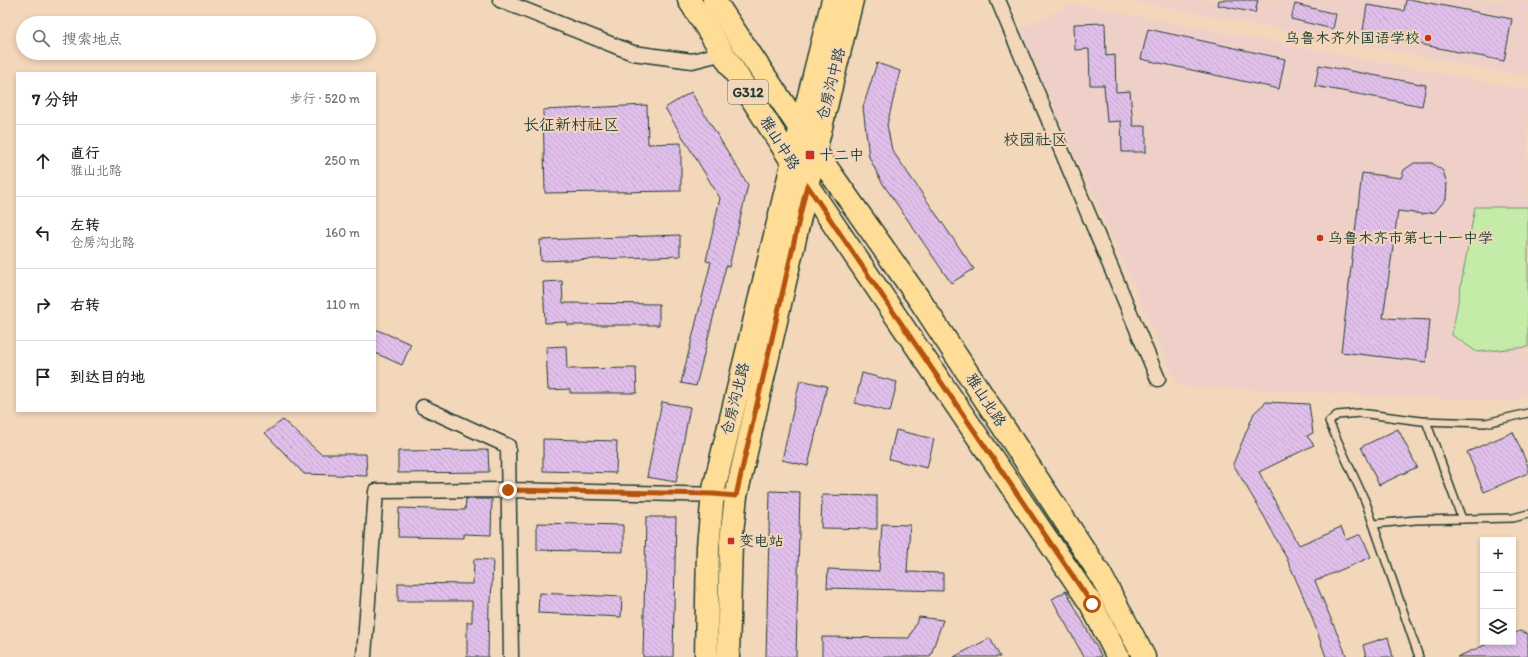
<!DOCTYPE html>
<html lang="zh">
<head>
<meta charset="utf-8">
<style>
  body { margin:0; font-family:Itim,"LXGW WenKai TC",sans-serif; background:#f6f6f6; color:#222 }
  .controls { position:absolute; right:12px; bottom:12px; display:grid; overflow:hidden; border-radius:0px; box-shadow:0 2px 6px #0003 }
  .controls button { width:36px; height:36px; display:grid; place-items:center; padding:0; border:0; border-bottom:1px solid #e0e0e0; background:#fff; color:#222; font:20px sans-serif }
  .stop { position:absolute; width:12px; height:12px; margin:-9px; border:3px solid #b45309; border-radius:50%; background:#fff }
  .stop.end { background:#b45309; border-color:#fff; box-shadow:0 1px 4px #0008 }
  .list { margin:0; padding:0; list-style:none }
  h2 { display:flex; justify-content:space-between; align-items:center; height:52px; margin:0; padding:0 16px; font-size:17px }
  h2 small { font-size:13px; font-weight:400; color:#767676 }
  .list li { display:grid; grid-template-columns:26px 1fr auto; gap:12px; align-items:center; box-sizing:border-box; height:72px; padding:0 16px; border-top:1px solid #e0e0e0 }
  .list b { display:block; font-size:15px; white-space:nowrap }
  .list p { margin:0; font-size:13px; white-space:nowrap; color:#767676 }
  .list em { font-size:13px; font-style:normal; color:#767676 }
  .icon { flex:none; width:22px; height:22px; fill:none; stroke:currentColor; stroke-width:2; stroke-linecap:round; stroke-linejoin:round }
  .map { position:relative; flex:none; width:1528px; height:657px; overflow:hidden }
  .search { position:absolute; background:#fff; box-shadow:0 2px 6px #0003; left:16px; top:16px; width:360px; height:44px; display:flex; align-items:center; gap:10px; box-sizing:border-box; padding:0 14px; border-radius:22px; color:#767676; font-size:15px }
  .panel { position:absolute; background:#fff; box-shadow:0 2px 6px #0003; left:16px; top:72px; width:360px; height:340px; border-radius:0px }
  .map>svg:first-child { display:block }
  .built { fill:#eed0c9 }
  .grass { fill:#c4eca8; stroke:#72946e }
  .building { fill:url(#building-back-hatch); stroke:#1f3d34 }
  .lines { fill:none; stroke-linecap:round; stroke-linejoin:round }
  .lane-casing { stroke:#1f3d34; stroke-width:10 }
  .street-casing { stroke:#1f3d34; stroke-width:17 }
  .primary-casing { stroke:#1f3d34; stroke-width:25 }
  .highway-casing { stroke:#1f3d34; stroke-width:25 }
  .lane { stroke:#f3d7ba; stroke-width:7 }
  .street { stroke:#f3d7ba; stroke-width:14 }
  .primary { stroke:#ffdd96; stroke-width:22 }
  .highway { stroke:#ffdd96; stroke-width:22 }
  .route { stroke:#b45309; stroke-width:5 }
  .poi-dot { fill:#c8321e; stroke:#f3d7ba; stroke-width:1.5 }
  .labels { text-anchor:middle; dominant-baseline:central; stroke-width:4; stroke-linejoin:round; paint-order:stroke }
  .shield { fill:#f3d7ba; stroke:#5f6b5c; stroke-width:1 }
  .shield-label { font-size:14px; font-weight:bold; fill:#1f3d34 }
  .poi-label { font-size:15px; fill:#1f3d34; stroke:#f3d7ba; text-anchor:start }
  .street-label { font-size:15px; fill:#1f3d34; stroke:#f3d7ba }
  .neighbourhood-label { font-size:16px; fill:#1f3d34; stroke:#f3d7ba }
</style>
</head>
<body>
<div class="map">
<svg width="1528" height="657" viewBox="0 0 1528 657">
  <defs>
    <pattern id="building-back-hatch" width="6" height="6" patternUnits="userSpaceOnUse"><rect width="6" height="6" fill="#e1bfeb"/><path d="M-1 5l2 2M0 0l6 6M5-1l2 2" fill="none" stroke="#c1a5ca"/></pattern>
  </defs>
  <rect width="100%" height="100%" fill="#f3d7ba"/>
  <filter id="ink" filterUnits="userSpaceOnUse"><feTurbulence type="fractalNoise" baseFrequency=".025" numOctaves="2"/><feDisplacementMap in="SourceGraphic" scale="8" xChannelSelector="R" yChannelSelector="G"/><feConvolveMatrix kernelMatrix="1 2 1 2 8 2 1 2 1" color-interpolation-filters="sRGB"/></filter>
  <g filter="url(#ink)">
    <g class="built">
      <polygon points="1128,0 1528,0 1528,77"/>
      <polygon points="1073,4 1528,90 1528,395 1513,402 1178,386 1019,29"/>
    </g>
    <polygon class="grass" points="1475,207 1528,207 1528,347 1477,352 1452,335"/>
    <g class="building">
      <polygon points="1219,0 1258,0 1255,13 1218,5"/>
      <polygon points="1406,0 1414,0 1512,19 1504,61 1398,40 1399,36 1363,31 1367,5 1404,11"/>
      <polygon points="1295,4 1336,14 1333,29 1291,19"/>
      <polygon points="1105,23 1106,56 1115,55 1116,92 1130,91 1133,126 1146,126 1146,152 1122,152 1121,121 1107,122 1104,85 1090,85 1089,49 1075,50 1074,24"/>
      <polygon points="1148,29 1285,59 1279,89 1141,59"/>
      <polygon points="877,63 900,71 887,125 892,150 974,269 951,283 881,181 869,157 863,107"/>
      <polygon points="1319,65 1426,85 1422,106 1315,86"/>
      <polygon points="691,92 748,185 729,267 726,266 696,386 681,383 711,262 706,261 720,198 665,108"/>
      <polygon points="647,105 648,144 681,143 681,191 545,193 543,110"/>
      <polygon points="1414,163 1432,163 1443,171 1447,183 1446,199 1435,212 1422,214 1398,211 1383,318 1430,320 1426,362 1341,352 1362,173 1401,178 1404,170"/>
      <polygon points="680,235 680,256 541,261 540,240"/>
      <polygon points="562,281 563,303 659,304 659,325 567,325 567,322 545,323 543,282"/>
      <polygon points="375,329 411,344 402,365 375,353"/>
      <polygon points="566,346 567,369 636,368 637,393 570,393 570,389 548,390 546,347"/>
      <polygon points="862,373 897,382 890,412 855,403"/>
      <polygon points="800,380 827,386 808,466 782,460"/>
      <polygon points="662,402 690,407 676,482 647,477"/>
      <polygon points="1266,402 1309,404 1313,433 1307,436 1314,445 1259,472 1299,545 1341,527 1347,540 1361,534 1371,557 1315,581 1347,657 1326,657 1310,612 1287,559 1265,518 1233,464 1254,413"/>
      <polygon points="283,420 321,454 366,454 367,476 304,474 265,433"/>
      <polygon points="1398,429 1417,467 1379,485 1361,447"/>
      <polygon points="896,430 934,439 927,468 889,459"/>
      <polygon points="1513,432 1528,466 1528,473 1484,492 1467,452"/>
      <polygon points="543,439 617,441 616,473 543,471"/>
      <polygon points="488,450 489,472 398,473 398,451"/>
      <polygon points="770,491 800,492 796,657 766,657"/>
      <polygon points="822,495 877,496 877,529 821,528"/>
      <polygon points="466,499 492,499 491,535 464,534 464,538 398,537 399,508 465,510"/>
      <polygon points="646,517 676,517 673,657 643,657"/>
      <polygon points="537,523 623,525 623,552 537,550"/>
      <polygon points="882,524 910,525 907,572 943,573 943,591 827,588 828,569 879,571"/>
      <polygon points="474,559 493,560 491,603 489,603 488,657 467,657 467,622 472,622 472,601 398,601 398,583 473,584"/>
      <polygon points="1066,591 1102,657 1084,657 1052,599"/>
      <polygon points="539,593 622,597 621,617 538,613"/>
      <polygon points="919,617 943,620 930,657 822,657 822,637 909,638"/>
      <polygon points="1520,631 1528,634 1528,657 1457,657 1492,642 1513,642 1513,634"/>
      <polygon points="1388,637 1393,657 1366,657 1363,645"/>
      <polygon points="990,638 1000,657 954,657"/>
    </g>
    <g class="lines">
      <defs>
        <g id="lane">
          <polyline points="1426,421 1462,519"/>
          <polyline points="1374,524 1416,520 1513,518 1528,514"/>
          <polyline points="1419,657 1366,503 1329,422 1337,415 1360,413 1421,421 1486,423 1528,413"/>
        </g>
        <g id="street">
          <polyline points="500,0 633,53 692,61 724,53"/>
          <polyline points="998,0 1158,379"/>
          <polyline points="423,407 508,446 511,657"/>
          <polyline points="364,656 376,491 508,490 721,495"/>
        </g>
        <g id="primary">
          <polyline points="815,151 919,299 1100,574 1144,657"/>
          <polyline points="807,185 1091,604 1118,657"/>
          <polyline points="706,657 708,547 713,493 796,148"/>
          <polyline points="728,657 731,541 736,496 809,177"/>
        </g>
        <g id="highway">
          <polyline points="689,0 807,185"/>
          <polyline points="714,0 815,151"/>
          <polyline points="798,139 833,0"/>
          <polyline points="813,160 852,0"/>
        </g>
      </defs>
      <use href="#lane" class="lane-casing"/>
      <use href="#street" class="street-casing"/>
      <use href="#primary" class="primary-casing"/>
      <use href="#highway" class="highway-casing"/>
      <use href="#lane" class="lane"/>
      <use href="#street" class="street"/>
      <use href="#primary" class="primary"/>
      <use href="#highway" class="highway"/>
    </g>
  </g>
  <g class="lines" filter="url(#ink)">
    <polyline class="route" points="508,490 713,494 736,496 807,185 1092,604"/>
  </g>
  <g class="poi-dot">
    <circle cx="1428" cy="38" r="4"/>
    <rect x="805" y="150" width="10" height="10" rx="2"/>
    <circle cx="1320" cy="238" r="4"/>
    <rect x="727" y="537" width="8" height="8" rx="2"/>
  </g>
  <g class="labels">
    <rect class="shield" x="728" y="80" width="40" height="24" rx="3"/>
    <g class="shield-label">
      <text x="748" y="92">G312</text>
    </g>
    <g class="poi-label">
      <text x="1420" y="38" text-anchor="end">乌鲁木齐外国语学校</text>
      <text x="819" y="155">十二中</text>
      <text x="1328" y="238">乌鲁木齐市第七十一中学</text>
      <text x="739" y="541">变电站</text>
    </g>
    <g class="street-label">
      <text transform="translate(831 84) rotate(-76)">仓房沟中路</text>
      <text transform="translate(780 143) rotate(58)">雅山中路</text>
      <text transform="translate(735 399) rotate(-76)">仓房沟北路</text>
      <text transform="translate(986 400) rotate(57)">雅山北路</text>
    </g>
    <g class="neighbourhood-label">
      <text x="571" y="124">长征新村社区</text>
      <text x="1035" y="139">校园社区</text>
    </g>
  </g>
</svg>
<div class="controls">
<button>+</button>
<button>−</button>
<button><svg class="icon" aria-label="layers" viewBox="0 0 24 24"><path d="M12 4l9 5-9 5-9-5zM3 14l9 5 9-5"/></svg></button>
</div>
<div class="stop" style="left:1092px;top:604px"></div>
<div class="stop end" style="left:508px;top:490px"></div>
<div class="search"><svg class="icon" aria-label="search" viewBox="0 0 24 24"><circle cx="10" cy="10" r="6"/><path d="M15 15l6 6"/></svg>搜索地点</div>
<section class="panel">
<h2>7 分钟<small>步行 · 520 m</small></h2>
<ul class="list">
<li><svg class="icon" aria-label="ahead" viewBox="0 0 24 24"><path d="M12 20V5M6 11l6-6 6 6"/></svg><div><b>直行</b><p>雅山北路</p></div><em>250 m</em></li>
<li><svg class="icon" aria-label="left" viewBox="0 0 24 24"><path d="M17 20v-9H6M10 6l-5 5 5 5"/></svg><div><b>左转</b><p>仓房沟北路</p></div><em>160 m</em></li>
<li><svg class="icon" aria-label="right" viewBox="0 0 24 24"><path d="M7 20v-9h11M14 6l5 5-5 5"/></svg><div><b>右转</b></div><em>110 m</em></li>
<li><svg class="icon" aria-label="arrive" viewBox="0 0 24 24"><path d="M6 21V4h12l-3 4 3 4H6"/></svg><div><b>到达目的地</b></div></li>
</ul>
</section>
</div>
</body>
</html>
